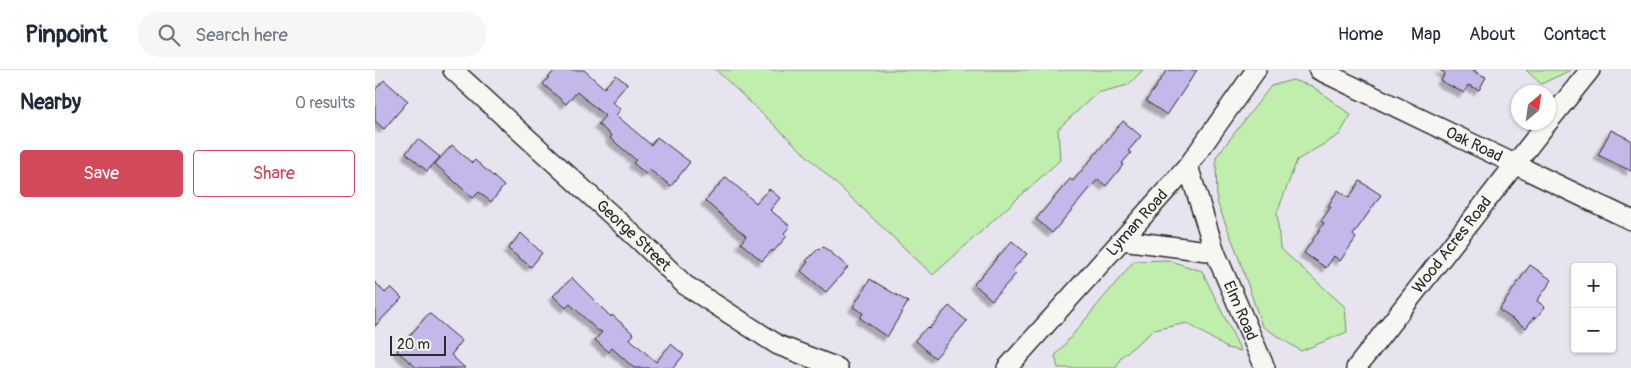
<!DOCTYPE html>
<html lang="en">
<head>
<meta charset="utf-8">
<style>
  body { margin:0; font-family:Pangolin,sans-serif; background:#f6f6f7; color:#1f2937 }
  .controls { position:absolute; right:15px; bottom:15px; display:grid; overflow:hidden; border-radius:5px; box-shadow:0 1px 4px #0004 }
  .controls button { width:45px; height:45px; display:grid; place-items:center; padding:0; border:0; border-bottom:1px solid #e0e1e3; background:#fff; color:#1f2937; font:25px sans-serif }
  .compass { position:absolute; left:1136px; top:15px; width:45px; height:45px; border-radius:50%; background:#fff; box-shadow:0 1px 4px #0004; rotate:29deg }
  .scale { position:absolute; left:15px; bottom:12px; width:56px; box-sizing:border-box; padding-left:5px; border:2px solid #2b2b2b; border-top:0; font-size:14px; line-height:18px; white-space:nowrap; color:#2b2b2b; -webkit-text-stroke:4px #f6f6f2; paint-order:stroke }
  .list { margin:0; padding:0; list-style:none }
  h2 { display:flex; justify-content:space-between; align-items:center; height:65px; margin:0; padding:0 20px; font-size:21px }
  h2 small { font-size:16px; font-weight:400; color:#747a83 }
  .actions { display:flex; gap:10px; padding:15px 20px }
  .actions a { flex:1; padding:11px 0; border:1px solid #d1495b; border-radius:5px; text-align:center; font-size:18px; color:#d1495b }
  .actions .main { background:#d1495b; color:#fff }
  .icon { flex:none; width:28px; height:28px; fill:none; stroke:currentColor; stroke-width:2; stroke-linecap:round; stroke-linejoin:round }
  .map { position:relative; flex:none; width:1256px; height:298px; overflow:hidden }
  header { display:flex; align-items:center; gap:30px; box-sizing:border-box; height:70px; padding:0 25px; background:#fff; border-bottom:1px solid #e0e1e3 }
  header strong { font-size:24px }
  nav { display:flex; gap:28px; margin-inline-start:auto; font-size:18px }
  .search { width:350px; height:45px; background:#f6f6f7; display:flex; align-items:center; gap:12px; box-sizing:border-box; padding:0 18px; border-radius:28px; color:#747a83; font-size:19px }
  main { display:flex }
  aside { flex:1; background:#fff }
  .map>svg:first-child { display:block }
  .green { fill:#c0eeac; stroke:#768c6c }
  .building { fill:#c3b8e9; stroke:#2b2b2b; filter:url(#shadow) }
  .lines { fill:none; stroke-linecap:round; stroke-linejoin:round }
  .minor-casing { stroke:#2b2b2b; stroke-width:22 }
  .minor { stroke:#f6f6f2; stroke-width:19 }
  .labels { text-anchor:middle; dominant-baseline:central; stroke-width:4; stroke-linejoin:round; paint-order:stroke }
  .street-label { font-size:16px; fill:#2b2b2b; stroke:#f6f6f2 }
</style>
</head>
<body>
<header>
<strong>Pinpoint</strong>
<div class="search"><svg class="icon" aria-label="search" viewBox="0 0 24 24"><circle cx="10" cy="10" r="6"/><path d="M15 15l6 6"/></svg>Search here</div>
<nav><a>Home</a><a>Map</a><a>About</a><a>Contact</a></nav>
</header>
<main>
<aside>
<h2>Nearby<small>0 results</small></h2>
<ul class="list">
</ul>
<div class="actions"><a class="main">Save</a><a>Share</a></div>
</aside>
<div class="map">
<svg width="1256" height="298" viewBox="0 0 1256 298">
  <defs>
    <filter id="shadow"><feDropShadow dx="-4.5" dy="4.5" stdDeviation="1" flood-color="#0004"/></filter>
  </defs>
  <rect width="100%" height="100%" fill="#e7e3ef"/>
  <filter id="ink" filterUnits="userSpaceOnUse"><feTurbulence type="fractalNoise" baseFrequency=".02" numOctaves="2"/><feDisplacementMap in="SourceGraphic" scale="10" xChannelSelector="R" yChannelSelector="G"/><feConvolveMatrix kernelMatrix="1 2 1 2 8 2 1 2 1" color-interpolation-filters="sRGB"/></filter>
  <g filter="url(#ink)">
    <g class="green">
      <polygon points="341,0 768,0 753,15 722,23 683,59 685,90 558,205"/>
      <polygon points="1151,0 1196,0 1166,14"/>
      <polygon points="917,10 937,16 976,45 964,65 922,90 902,143 905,178 970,237 972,262 926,281 887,256 861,180 842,132 841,87 896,16"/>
      <polygon points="792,190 827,201 866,281 852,278 812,253 779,260 746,287 741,298 683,298 680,286 759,191"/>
    </g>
    <g class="building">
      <polygon points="180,0 209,0 229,18 241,5 252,14 237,32 246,39 241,45 276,75 282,67 315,92 296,116 275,100 271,104 258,93 261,90 235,68 237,66 223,54 230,46 202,22 191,34 168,14"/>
      <polygon points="792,0 822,0 792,45 771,31"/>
      <polygon points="1064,0 1101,0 1100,2 1111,7 1104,20 1093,15 1089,23 1066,11 1070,3"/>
      <polygon points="9,10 33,31 9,59 0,51 0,20"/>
      <polygon points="748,51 766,66 753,81 756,83 747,93 748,95 731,116 723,109 677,163 661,149 695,109 698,111"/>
      <polygon points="1236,60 1256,70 1256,101 1223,85"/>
      <polygon points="43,69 65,87 52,101 31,83"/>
      <polygon points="77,75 97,93 100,90 129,116 116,132 104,122 98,128 60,94"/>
      <polygon points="351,107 381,133 394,119 405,128 395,140 415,156 409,163 412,166 398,182 397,180 387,191 366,173 371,166 330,131"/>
      <polygon points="985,111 1006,125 978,165 981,168 965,191 959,186 951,198 929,183 949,153 946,151 956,137 953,136 963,120 974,128"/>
      <polygon points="146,163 167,183 156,197 133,179"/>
      <polygon points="637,171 652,184 637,200 641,204 617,230 599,214"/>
      <polygon points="448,176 473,197 451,222 426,201 433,192 431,191 443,179 444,180"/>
      <polygon points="1155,195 1177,210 1162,231 1170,237 1161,248 1159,247 1151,258 1124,240"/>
      <polygon points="197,208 236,247 237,245 259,264 255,269 281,292 296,274 309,285 298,298 259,298 237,278 234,282 220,270 227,262 222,260 195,234 191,238 178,226"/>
      <polygon points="495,209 533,232 512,267 485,248 488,243 478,237"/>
      <polygon points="0,212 10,223 16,217 27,228 0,256"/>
      <polygon points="574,236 592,251 560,288 540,270 552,257 554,259"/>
      <polygon points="54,243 87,271 76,285 90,298 42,298 22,281"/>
    </g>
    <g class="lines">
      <defs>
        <g id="minor">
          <path id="s1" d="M78,0L264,170L310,215L403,275L463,298"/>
          <path id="s2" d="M944,0L1256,150"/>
          <polyline points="1174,51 1215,0"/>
          <path id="s3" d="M813,96L840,182L890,298"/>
          <polyline points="747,170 840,182"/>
          <path id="s4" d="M632,298L813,96L881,0"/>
          <path id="s5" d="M981,298L1173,52"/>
        </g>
      </defs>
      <use href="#minor" class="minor-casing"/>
      <use href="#minor" class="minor"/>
    </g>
  </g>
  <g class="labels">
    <g class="street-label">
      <text stroke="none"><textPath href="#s2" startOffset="172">Oak Road</textPath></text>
      <text stroke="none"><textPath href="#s4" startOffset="195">Lyman Road</textPath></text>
      <text stroke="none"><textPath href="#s1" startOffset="245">George Street</textPath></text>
      <text stroke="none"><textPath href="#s5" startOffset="156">Wood Acres Road</textPath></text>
      <text stroke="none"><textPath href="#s3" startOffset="154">Elm Road</textPath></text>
    </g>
  </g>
</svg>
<div class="controls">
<button>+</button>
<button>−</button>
</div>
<svg class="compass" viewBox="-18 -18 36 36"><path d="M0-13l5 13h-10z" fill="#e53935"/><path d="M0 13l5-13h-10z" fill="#747a83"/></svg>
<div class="scale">20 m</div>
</div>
</main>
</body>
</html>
